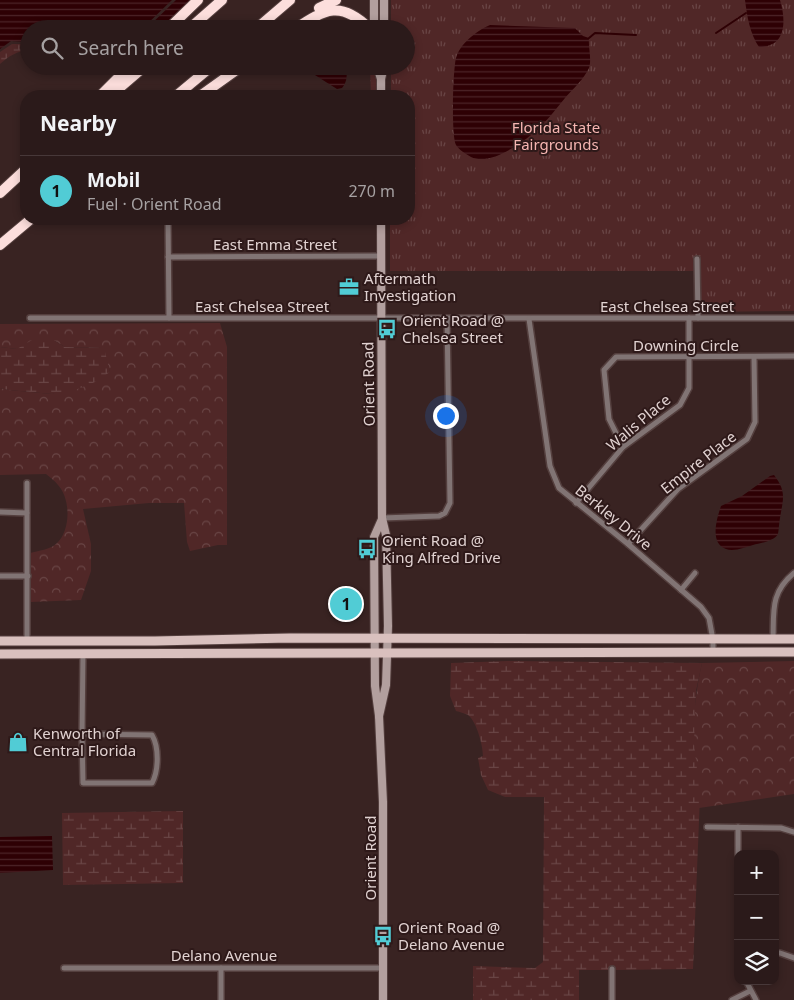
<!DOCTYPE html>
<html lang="en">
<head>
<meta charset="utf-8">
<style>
  body { margin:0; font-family:"Noto Sans",sans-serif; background:#332323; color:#f1f3f6 }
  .controls { position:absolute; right:15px; bottom:15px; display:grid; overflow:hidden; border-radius:10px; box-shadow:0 2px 8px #0003 }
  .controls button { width:45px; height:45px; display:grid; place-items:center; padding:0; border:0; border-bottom:1px solid #473839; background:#2b1a1a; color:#f1f3f6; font:25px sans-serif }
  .you { position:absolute; left:445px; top:415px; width:18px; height:18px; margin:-12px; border:4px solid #fff; border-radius:50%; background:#1a73e8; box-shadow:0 0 0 8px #1a73e833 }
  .badge { display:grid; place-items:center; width:32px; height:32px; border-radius:50%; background:#51ccd5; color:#111; font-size:16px; font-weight:700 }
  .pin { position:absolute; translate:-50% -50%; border:2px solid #fff; box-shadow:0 1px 5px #0006 }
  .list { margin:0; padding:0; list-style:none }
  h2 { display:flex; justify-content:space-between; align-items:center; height:65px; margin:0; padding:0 20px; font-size:21px }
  h2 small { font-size:16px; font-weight:400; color:#a6a1a2 }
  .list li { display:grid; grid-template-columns:32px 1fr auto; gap:15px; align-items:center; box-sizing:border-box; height:70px; padding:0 20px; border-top:1px solid #473839 }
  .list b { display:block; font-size:19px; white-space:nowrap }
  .list p { margin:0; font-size:16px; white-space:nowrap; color:#a6a1a2 }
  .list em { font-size:16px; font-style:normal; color:#a6a1a2 }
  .icon { flex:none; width:28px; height:28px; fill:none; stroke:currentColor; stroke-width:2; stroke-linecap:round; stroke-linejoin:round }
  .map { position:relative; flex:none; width:794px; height:1000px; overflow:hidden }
  .search { position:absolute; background:#2b1a1a; box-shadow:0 2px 8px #0003; left:20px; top:20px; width:395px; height:55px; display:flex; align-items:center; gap:12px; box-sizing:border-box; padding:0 18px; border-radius:28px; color:#a6a1a2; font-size:19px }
  .panel { position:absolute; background:#2b1a1a; box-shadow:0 2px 8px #0003; left:20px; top:90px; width:395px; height:135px; border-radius:20px }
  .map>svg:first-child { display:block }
  .grass { fill:url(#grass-tufts) }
  .forest { fill:url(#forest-crowns) }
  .wetland { fill:url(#wetland-marsh) }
  .water { fill:url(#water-rules) }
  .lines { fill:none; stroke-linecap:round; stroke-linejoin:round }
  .stream { stroke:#2e0004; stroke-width:2 }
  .street-casing { stroke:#543f3e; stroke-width:8 }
  .secondary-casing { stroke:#543f3e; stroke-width:10 }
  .primary-casing { stroke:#543f3e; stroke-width:11 }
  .highway-casing { stroke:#543f3e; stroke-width:12 }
  .street { stroke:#817474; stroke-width:5 }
  .secondary { stroke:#b29f9e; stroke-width:8 }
  .primary { stroke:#d9c0be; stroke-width:9 }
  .highway { stroke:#fcdedc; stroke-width:10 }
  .labels { text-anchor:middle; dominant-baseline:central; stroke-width:4; stroke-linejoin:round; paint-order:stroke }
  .park-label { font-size:15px; fill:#f5b5b1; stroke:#2e1919 }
  .street-label { font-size:15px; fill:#e1d2d1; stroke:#2e1919 }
  .poi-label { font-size:15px; fill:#e1d2d1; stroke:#2e1919; text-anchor:start }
</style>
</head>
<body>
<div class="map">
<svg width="794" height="1000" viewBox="0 0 794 1000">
  <defs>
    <pattern id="grass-tufts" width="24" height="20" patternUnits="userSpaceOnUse" patternTransform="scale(1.25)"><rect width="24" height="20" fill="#502727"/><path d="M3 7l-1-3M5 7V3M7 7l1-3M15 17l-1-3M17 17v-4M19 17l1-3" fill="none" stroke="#694545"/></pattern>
    <pattern id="forest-crowns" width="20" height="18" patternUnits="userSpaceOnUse" patternTransform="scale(1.25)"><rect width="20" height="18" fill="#502727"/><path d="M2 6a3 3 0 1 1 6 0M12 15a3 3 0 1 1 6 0" fill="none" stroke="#694545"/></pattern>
    <pattern id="wetland-marsh" width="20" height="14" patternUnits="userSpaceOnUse" patternTransform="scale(1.25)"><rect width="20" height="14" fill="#502727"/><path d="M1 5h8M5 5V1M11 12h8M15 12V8" fill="none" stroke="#694545"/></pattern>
    <pattern id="water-rules" width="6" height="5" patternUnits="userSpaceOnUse" patternTransform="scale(1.25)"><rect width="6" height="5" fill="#2e0004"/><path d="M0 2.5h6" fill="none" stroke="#4c2428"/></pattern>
  </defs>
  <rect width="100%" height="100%" fill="#392322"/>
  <g class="grass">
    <polygon points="391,0 794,0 794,311 700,312 700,271 390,271 390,219 409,219 409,96 391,96 391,66 406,66 406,29 391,29"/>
    <polygon points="370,66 374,66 378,80 378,96 371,96"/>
  </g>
  <g class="forest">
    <path d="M220,323L227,347V545H218L190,551L187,542L184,503H149L83,509L91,544V571L81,600L30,602V553C38,551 51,549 56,544C71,531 71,499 58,485C55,481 50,477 46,474L0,475V388L9,390L52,394L110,372L103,348L65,347L55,341L17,349L0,347V324Z"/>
    <path d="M794,661V794L699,808C700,786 694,765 694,743C693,716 696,689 702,663Z"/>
  </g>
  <g class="wetland">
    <path d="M12,44H29V50C17,51 9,56 0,64V52Z"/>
    <polygon points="32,340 55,341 65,347 104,348 110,372 95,382 75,390 52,394 9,390 0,388 0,347 17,349"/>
    <path d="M508,661L702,663L696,691L694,743L700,796L693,969L615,970V966H610L609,970H579V1000H473V966L535,968L543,962L544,797H505L488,790L481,775L478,758L483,756C483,746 477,722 468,715C464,713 460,712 456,711L450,696L451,663Z"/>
    <polygon points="183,811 183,883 63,885 62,813"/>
  </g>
  <g class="water">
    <polygon points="0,0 172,0 142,29 29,29 29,42 11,41 0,49"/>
    <polygon points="176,0 194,0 164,29 146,29"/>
    <path d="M745,0H780C786,20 787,47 759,47C750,34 747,16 745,0Z"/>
    <path d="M490,25L575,28L583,36L589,38C588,47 592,59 589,68C584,79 573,89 565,98C556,109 546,122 535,132C520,144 490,166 471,157C466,154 459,150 456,145C451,137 453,69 456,58C460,44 476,31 490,25Z"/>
    <path d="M306,66H345C348,74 347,82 342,88L337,89L307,70Z"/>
    <path d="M774,475C787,492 783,499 780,518C779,523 779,528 778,534C774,541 761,543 753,545C746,547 734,552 726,549C709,543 717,518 721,506L742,496L770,476Z"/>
    <polygon points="52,836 53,870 0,873 0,837"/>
  </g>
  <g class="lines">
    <g class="stream">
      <polyline points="716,33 746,13"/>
      <polyline points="589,38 595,33 636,35"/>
    </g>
    <defs>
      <g id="street">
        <polyline points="168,219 169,318"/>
        <polyline points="168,257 381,256"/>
        <polyline points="697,259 698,318"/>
        <polyline points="30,318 794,318"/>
        <polyline points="529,319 550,466 559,488 628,544 701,607 709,618 713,640 713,653"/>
        <polyline points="623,447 609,419 604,370 616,357 794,356"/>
        <polyline points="27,483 27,641"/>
        <polyline points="576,503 623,447 680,405 689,388 689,318"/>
        <polyline points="0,512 27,513"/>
        <polyline points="382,518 439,516 445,513 450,503 447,318"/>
        <polyline points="628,544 678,489 747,439 755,422 754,357"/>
        <polyline points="0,576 28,576"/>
        <polyline points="681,590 695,573"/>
        <path d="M773,639C774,611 770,593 794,573"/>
        <path d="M82,734L152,735C159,747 159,770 152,783H83Z"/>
        <polyline points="82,734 83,654"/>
        <polyline points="707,827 781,828 794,832"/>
        <polyline points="738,827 738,854"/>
        <polyline points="775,953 780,953 794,958"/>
        <polyline points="64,968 384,968"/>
        <polyline points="612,969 612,1000"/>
        <polyline points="746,981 756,1000"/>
        <polyline points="221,1000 221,968"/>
        <polyline points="732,1000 750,991"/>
      </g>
      <g id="secondary">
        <polyline points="374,0 374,29"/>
        <polyline points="384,0 384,29"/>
        <polyline points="377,66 381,79"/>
        <polyline points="381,96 381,79 384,66"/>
        <polyline points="382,519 374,537 375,686 379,716 383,802 383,1000"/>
        <polyline points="379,716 386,685 388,626 386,535 382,518 381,219"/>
      </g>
      <g id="primary">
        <polyline points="0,641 155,641 290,638 794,639"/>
        <polyline points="0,654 794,652"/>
      </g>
      <g id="highway">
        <polyline points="319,8 336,0"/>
        <polyline points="168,29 198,0"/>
        <polyline points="189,29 222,0"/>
        <polyline points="256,29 290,0"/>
        <path d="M295,29C325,9 341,0 370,29"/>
        <polyline points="100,96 130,66"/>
        <polyline points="110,96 145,66"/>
        <polyline points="176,96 212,66"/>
        <polyline points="200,96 242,66"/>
        <polyline points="0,193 26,169"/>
        <polyline points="0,245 31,219"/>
      </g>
    </defs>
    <use href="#street" class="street-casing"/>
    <use href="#secondary" class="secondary-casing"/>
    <use href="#primary" class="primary-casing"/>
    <use href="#highway" class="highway-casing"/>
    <use href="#street" class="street"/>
    <use href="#secondary" class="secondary"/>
    <use href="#primary" class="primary"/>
    <use href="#highway" class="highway"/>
  </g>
  <defs>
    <symbol id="office-bare" viewBox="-9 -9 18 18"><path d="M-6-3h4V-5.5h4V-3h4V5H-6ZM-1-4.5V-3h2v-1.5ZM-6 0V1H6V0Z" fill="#51ccd5" stroke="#2e1919" stroke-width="2.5" paint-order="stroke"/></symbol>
    <symbol id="bus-bare" viewBox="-9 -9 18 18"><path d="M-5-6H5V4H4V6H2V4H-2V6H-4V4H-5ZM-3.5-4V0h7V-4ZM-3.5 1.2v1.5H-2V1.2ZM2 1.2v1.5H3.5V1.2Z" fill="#51ccd5" stroke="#2e1919" stroke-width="2.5" paint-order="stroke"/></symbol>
    <symbol id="shop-bare" viewBox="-9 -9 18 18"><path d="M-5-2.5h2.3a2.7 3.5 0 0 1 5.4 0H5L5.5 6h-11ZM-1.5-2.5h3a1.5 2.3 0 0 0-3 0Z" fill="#51ccd5" stroke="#2e1919" stroke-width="2.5" paint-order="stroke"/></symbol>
  </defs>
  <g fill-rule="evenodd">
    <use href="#office-bare" x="335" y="273" width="28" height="28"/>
    <use href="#bus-bare" x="373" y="315" width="28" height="28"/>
    <use href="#bus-bare" x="353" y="535" width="28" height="28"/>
    <use href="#shop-bare" x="4" y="728" width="28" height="28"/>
    <use href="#bus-bare" x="369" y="922" width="28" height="28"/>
  </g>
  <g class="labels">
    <g class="park-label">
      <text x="556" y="127">Florida State<tspan x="556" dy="17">Fairgrounds</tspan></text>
    </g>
    <g class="street-label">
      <text x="275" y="244">East Emma Street</text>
      <text x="262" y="306">East Chelsea Street</text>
      <text x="667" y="306">East Chelsea Street</text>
      <text x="686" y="345">Downing Circle</text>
      <text transform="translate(368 384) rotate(-91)">Orient Road</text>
      <text transform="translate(638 422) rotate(-40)">Walis Place</text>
      <text transform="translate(698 462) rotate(-38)">Empire Place</text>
      <text transform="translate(614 517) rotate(39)">Berkley Drive</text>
      <text transform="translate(370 858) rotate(-90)">Orient Road</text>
      <text x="224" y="955">Delano Avenue</text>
    </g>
    <g class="poi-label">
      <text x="364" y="278">Aftermath<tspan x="364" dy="17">Investigation</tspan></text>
      <text x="402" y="320">Orient Road @<tspan x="402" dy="17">Chelsea Street</tspan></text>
      <text x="382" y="540">Orient Road @<tspan x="382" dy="17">King Alfred Drive</tspan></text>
      <text x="33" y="733">Kenworth of<tspan x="33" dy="17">Central Florida</tspan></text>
      <text x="398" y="927">Orient Road @<tspan x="398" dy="17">Delano Avenue</tspan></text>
    </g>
  </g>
</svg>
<div class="controls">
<button>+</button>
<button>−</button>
<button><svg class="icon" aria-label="layers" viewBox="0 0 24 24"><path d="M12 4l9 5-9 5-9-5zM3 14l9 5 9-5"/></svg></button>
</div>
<div class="you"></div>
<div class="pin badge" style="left:346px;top:604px">1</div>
<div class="search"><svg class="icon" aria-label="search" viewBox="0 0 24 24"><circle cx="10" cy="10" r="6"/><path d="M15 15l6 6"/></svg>Search here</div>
<section class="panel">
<h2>Nearby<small></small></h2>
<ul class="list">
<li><span class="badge">1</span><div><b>Mobil</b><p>Fuel · Orient Road</p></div><em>270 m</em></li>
</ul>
</section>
</div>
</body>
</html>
